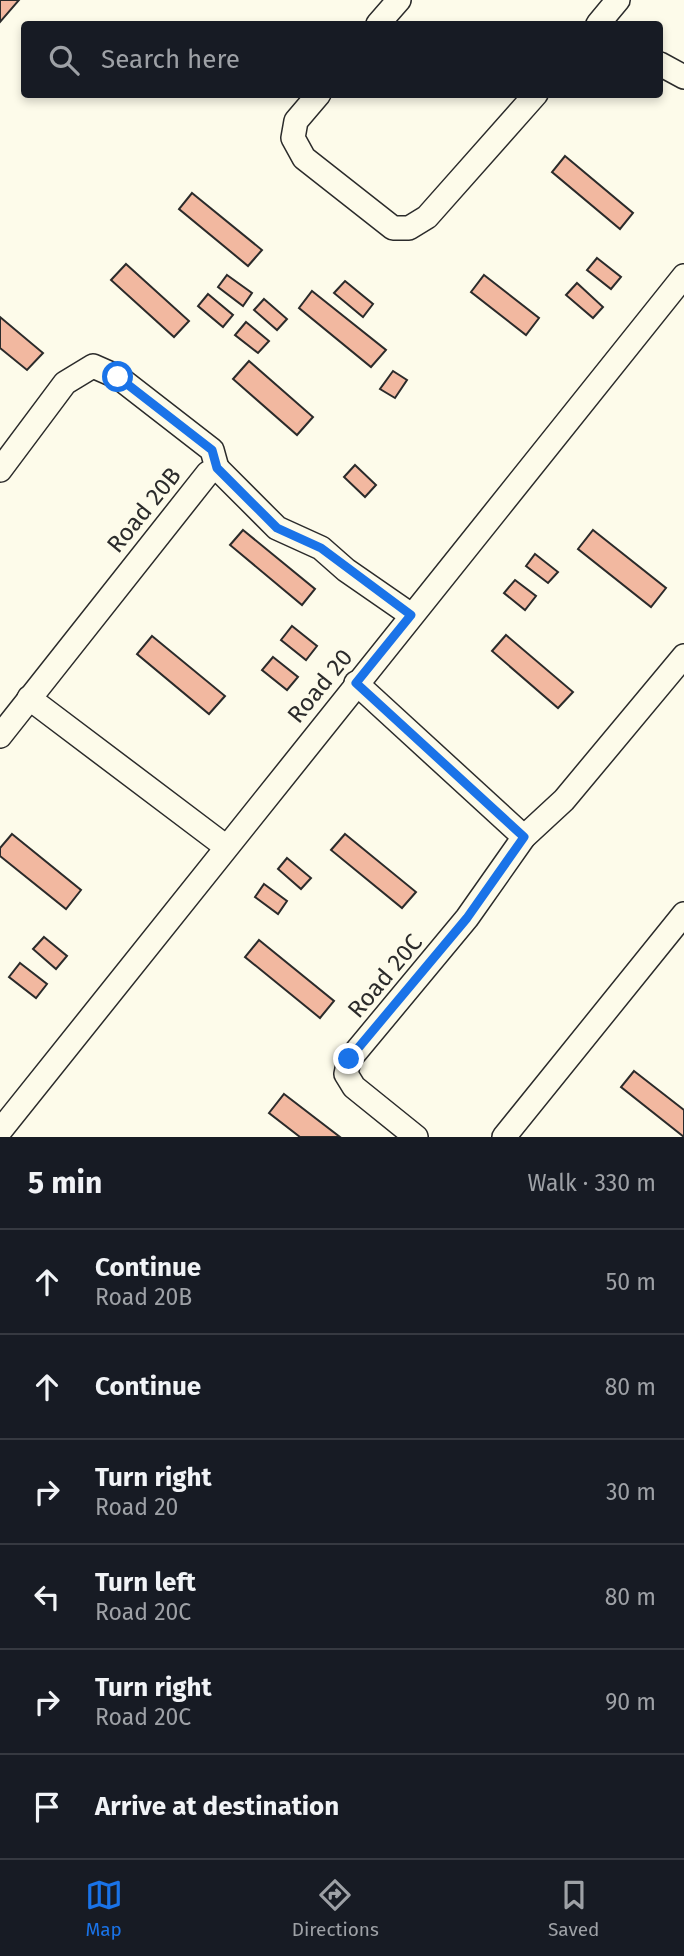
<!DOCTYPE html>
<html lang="en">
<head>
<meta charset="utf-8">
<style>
  body { margin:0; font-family:"Fira Sans",sans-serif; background:#242831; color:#f1f3f6 }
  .stop { position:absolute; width:21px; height:21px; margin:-16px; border:5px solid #1a73e8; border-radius:50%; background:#fff }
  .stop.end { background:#1a73e8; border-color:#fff; box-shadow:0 2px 7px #0008 }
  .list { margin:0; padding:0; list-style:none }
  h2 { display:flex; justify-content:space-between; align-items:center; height:91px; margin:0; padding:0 28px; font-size:30px }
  h2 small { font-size:23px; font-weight:400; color:#9ea1a6 }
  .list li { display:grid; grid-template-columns:46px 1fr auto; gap:21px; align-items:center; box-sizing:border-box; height:105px; padding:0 28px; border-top:2px solid #363941 }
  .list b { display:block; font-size:26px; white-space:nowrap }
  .list p { margin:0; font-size:23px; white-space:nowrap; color:#9ea1a6 }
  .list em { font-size:23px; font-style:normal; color:#9ea1a6 }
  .icon { flex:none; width:38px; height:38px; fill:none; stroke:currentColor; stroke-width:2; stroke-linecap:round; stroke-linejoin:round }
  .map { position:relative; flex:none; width:684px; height:1137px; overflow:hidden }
  .search { position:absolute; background:#171b24; box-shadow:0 4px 10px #0003; left:21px; right:21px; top:21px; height:77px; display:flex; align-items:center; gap:18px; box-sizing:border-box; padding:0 24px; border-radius:7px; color:#9ea1a6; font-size:26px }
  .sheet { height:721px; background:#171b24 }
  nav { display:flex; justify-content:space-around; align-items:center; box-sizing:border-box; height:98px; border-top:2px solid #363941; background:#171b24; font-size:19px; color:#9ea1a6 }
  nav a { display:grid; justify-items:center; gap:4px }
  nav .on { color:#1a73e8 }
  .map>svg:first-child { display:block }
  .building { fill:#f2b8a0; stroke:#2b2b2b; stroke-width:2 }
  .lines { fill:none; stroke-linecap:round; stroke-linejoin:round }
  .minor-casing { stroke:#2b2b2b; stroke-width:26 }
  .minor { stroke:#fdfbea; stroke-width:23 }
  .route { stroke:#1a73e8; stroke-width:9 }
  .labels { text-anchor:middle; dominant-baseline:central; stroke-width:5; stroke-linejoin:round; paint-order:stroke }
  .street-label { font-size:24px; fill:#2b2b2b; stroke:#fdfbea }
</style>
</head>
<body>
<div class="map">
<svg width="684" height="1137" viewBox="0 0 684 1137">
  <rect width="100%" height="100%" fill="#fdfbea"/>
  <g class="building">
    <polygon points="0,0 19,0 0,22"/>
    <polygon points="565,156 633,213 620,229 552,172"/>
    <polygon points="192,193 262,250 248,266 179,209"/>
    <polygon points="597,258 621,277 611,289 587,270"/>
    <polygon points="126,264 189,321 174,337 111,280"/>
    <polygon points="227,275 252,293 243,306 218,287"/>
    <polygon points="484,275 539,318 526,335 471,292"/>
    <polygon points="345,281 373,304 363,317 334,293"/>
    <polygon points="577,283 603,307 593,318 566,295"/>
    <polygon points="312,291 386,350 371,367 299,308"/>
    <polygon points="208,294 233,315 223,327 198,306"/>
    <polygon points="264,299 287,319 277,330 254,310"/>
    <polygon points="0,317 43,353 27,370 0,348"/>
    <polygon points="246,322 269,341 258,353 235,335"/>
    <polygon points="249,361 313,417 297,435 233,379"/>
    <polygon points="393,371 407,380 395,398 380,389"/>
    <polygon points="355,465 376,485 365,497 344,477"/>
    <polygon points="243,530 315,589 302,605 230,545"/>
    <polygon points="593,530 666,588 651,607 578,549"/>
    <polygon points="535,554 558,572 548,583 526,566"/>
    <polygon points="515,580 536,596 525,610 504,593"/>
    <polygon points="292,626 317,646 306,660 281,640"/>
    <polygon points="506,635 573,692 558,708 492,651"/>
    <polygon points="152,636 225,696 209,714 137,654"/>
    <polygon points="273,657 298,677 287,690 262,670"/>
    <polygon points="12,834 81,890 66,909 0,856 0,848"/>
    <polygon points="345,834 416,892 402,908 331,850"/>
    <polygon points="287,858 311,878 301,889 278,869"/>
    <polygon points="264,884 287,901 278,914 255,897"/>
    <polygon points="44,937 67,956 56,969 33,949"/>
    <polygon points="259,940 334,1001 320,1018 245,957"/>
    <polygon points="20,963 47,984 36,998 9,977"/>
    <polygon points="634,1071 684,1110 684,1137 621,1087"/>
    <polygon points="284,1094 340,1137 300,1137 269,1113"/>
  </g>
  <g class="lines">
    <defs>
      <g id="minor">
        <polyline points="378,24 399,0"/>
        <polyline points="598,24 618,0"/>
        <polyline points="660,64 684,77"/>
        <polyline points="319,94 296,121 293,138 304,158 393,228 409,228 427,217 536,94"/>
        <polyline points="217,468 277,528 321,548 346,570 411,615"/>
        <polyline points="0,470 65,383 93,366 118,377 212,450 217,468 208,473 0,736"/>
        <polyline points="356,683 524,837"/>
        <polyline points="29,698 225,846"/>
        <polyline points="0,1131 684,276"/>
        <polyline points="416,1137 354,1087 346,1074 349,1060 467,918 524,837 564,800 684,656"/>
        <polyline points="504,1137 684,914"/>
      </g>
    </defs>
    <use href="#minor" class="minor-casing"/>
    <use href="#minor" class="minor"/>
  </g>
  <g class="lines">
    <polyline class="route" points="118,377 212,450 217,468 277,528 321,548 411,615 356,683 524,837 467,918 349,1059"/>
  </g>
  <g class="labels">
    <g class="street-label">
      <text transform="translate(144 510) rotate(-51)">Road 20B</text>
      <text transform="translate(320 686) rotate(-51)">Road 20</text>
      <text transform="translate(385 976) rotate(-50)">Road 20C</text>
    </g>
  </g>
</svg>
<div class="stop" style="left:118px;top:377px"></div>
<div class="stop end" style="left:349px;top:1059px"></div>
<div class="search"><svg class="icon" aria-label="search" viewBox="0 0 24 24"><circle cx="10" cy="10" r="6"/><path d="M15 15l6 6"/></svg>Search here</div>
</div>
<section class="sheet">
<h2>5 min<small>Walk · 330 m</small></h2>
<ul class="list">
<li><svg class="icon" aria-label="ahead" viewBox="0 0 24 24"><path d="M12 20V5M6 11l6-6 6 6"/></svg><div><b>Continue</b><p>Road 20B</p></div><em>50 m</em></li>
<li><svg class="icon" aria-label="ahead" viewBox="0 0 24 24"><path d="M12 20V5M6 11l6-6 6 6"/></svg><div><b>Continue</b></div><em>80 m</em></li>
<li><svg class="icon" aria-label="right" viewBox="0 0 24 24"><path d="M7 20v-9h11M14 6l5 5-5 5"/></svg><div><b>Turn right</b><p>Road 20</p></div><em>30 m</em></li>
<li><svg class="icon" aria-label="left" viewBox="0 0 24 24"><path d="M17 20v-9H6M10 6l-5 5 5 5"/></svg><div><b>Turn left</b><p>Road 20C</p></div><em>80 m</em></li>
<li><svg class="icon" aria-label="right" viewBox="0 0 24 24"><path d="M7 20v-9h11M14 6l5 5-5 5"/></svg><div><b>Turn right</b><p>Road 20C</p></div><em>90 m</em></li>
<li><svg class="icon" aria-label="arrive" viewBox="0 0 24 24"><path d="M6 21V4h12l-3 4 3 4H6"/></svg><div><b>Arrive at destination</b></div></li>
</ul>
</section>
<nav>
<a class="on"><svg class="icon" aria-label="map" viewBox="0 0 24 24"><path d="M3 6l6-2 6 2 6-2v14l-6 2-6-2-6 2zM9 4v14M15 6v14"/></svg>Map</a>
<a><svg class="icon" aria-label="directions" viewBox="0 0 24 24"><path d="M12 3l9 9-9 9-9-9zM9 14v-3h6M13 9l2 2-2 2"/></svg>Directions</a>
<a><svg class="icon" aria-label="saved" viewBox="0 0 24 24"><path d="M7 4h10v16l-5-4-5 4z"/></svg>Saved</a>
</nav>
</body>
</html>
